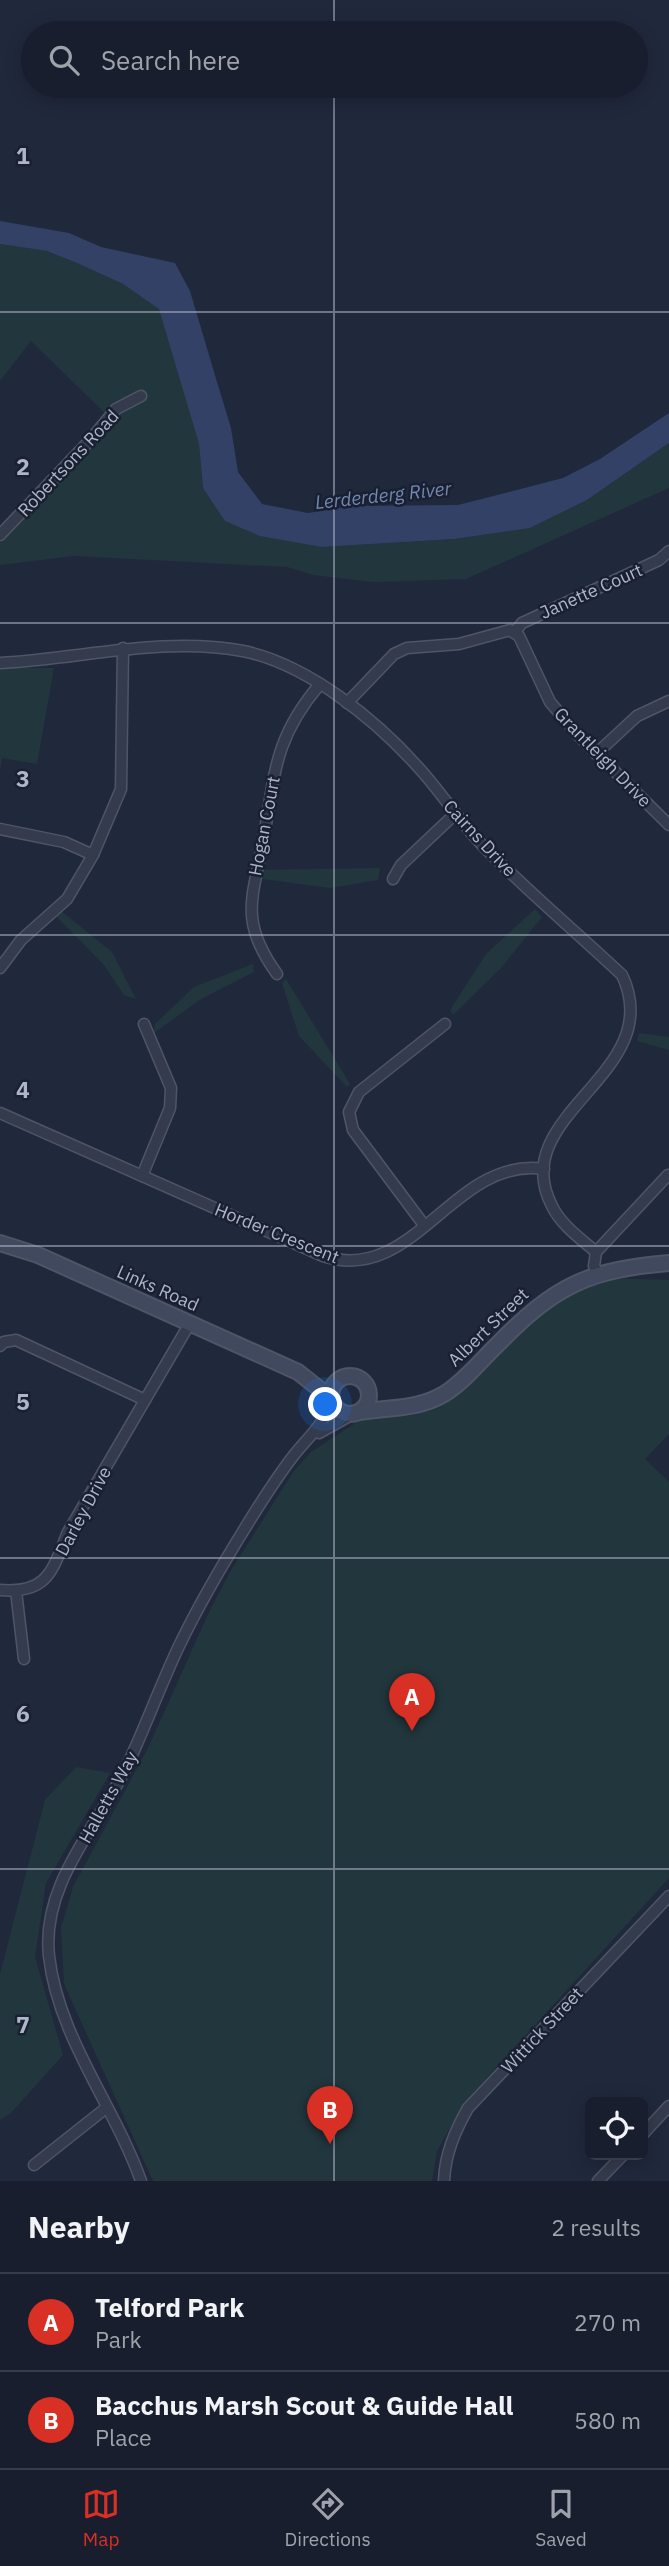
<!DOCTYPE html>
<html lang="en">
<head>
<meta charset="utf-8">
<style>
  body { margin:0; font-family:"IBM Plex Sans",sans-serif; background:#212735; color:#f1f3f6 }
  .controls { position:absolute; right:21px; bottom:21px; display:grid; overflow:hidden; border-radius:10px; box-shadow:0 4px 18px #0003 }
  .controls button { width:63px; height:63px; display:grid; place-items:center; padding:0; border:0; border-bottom:2px solid #363c49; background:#181e2d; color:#f1f3f6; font:35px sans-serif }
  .you { position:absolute; left:326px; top:1405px; width:24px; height:24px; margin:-18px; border:5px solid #fff; border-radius:50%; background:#1a73e8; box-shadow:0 0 0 10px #1a73e833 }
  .badge { display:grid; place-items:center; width:46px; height:46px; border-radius:50%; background:#d93025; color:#fff; font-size:23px; font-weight:700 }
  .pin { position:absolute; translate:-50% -58px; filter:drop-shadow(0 2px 4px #0008) }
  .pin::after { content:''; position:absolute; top:37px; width:24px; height:21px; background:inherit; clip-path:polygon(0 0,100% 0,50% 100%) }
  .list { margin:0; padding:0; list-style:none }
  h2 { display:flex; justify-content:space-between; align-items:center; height:91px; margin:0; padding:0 28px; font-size:30px }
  h2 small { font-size:23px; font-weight:400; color:#9fa2aa }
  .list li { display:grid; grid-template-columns:46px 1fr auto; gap:21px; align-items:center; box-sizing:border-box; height:98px; padding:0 28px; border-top:2px solid #363c49 }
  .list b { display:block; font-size:26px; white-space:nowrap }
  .list p { margin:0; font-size:23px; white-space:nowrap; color:#9fa2aa }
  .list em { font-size:23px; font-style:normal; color:#9fa2aa }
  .icon { flex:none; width:38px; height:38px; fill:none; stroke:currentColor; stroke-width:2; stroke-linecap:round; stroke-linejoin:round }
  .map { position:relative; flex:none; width:669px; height:2181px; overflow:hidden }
  .search { position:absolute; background:#181e2d; box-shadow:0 4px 18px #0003; left:21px; right:21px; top:21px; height:77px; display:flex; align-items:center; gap:18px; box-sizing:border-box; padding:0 24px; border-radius:38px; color:#9fa2aa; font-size:26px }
  .sheet { height:287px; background:#181e2d }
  nav { display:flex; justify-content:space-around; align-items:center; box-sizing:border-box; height:98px; border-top:2px solid #363c49; background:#181e2d; font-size:19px; color:#9fa2aa }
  nav a { display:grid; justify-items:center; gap:4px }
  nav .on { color:#d93025 }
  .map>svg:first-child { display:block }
  .green { fill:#22363d }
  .water { fill:#324165 }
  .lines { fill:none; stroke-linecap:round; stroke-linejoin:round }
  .street-casing { stroke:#4f5567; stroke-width:13 }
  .secondary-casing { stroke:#4f5567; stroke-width:18 }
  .street { stroke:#343b4c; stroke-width:10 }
  .secondary { stroke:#41495f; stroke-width:14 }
  .grid { fill:none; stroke:#afb5c8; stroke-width:2; stroke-opacity:0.55 }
  .labels { text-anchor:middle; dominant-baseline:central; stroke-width:5; stroke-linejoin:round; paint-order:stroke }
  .street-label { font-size:18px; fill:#afb5c8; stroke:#192031 }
  .water-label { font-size:19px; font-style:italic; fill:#7487b2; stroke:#192031 }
  .grid-label { font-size:23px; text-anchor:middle; font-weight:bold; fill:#afb5c8; stroke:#192031; stroke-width:5; stroke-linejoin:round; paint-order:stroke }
</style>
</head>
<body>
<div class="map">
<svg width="669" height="2181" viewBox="0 0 669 2181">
  <rect width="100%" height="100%" fill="#20283c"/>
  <g class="green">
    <polygon points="0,244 47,251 77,263 123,284 160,309 199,444 203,488 322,547 454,539 530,528 587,500 669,443 669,488 466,579 374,582 313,575 287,567 74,556 0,565 0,543 114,422 31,341 0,381"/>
    <polygon points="0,668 54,668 37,764 2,758 0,772"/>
    <polygon points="380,868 378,880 330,888 255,878 255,870"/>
    <polygon points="535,909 542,917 501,968 453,1015 450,1010 486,954"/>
    <polygon points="61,911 112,952 136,999 124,995 104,965 56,916"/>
    <polygon points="253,964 254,972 201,999 154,1033 155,1024 194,987"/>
    <polygon points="286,979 350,1084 347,1087 299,1036 282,983"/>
    <polygon points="639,1033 669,1037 669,1050 637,1041"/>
    <polygon points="601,1278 669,1280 669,1434 645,1459 669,1482 669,1878 464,2103 437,2151 432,2181 153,2181 64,1984 61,1928 73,1887 148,1748 209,1612 230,1572 293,1472 311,1452 360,1420 375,1414 420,1412 467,1385 538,1311"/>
    <polygon points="76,1767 110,1773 46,1883 35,1957 63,2055 11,2113 0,2120 0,1974 45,1800"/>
  </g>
  <polygon class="water" points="0,221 69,233 101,247 175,263 190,291 214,372 231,428 238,472 262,504 308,513 351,506 458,505 563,478 600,459 669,413 669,443 587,500 530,528 454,539 322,547 260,536 225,521 203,488 199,444 159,309 123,284 77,263 47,251 0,244"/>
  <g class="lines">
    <defs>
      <g id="street">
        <polyline points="0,535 91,439 116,409 141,396"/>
        <polyline points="514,633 522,623 659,560 669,551"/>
        <path d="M0,663C81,659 162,636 243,651C307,664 375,719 418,767C442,793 460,823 486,849C529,892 577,933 622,975C669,1074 504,1114 552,1206C561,1225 581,1239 596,1252L594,1266L598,1273"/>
        <polyline points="347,703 394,654 407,648 459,644 510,630 519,636 550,702 579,736 669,825"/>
        <polyline points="596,754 637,716 669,701"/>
        <polyline points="0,829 64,842 93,855"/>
        <polyline points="393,879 401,865 454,815"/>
        <polyline points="0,968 21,940 67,899 93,855 121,789 123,648"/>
        <path d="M277,974C237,919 254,895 264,837C275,771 275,737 320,684"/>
        <path d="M0,1113L323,1256C415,1286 453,1156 544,1169"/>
        <polyline points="142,1176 170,1108 171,1088 144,1024"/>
        <polyline points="424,1225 353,1130 349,1112 359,1092 445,1024"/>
        <polyline points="596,1252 668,1175"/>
        <polyline points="0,1346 4,1342 16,1340 145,1400"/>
        <polyline points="319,1433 353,1414"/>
        <path d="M0,1590C48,1594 52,1571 68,1532L190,1323"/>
        <polyline points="16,1591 24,1659"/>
        <polyline points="643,2134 669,2106"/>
        <polyline points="34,2165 106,2108"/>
        <path d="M141,2181C114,2105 58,2037 49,1956C41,1885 97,1827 126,1768C145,1728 160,1686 179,1646C201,1600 228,1555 255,1512C267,1493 280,1473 294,1455C310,1435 324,1425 332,1399"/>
        <path d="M444,2181C445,2154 455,2131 468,2108L669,1896"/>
        <polyline points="598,2181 623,2155"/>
      </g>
      <g id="secondary">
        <polyline points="0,1243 38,1255 298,1372 332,1399"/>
        <circle cx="350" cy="1395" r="19"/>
        <path d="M360,1412C389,1407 417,1410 444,1394C465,1381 481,1360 499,1343C556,1285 588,1270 669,1263"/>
      </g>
    </defs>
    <use href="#street" class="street-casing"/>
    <use href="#secondary" class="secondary-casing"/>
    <use href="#street" class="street"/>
    <use href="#secondary" class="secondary"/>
  </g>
  <path class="grid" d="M334,0V33M334,86V2181M0,312H669M0,623H669M0,935H669M0,1246H669M0,1558H669M0,1869H669"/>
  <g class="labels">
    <g class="street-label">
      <text transform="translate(68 463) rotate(-47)">Robertsons Road</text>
      <text transform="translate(591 591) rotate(-24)">Janette Court</text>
      <text transform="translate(603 757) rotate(46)">Grantleigh Drive</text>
      <text transform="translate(264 826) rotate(-79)">Hogan Court</text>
      <text transform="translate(480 838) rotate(47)">Cairns Drive</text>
      <text transform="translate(277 1233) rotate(22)">Horder Crescent</text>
      <text transform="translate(158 1288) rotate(24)">Links Road</text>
      <text transform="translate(488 1327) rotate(-44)">Albert Street</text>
      <text transform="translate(83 1511) rotate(-62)">Darley Drive</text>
      <text transform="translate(108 1797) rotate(-61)">Halletts Way</text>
      <text transform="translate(542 2030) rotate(-47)">Wittick Street</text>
    </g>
    <g class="water-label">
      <text transform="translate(383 495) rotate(-6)">Lerderderg River</text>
    </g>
  </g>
  <g class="grid-label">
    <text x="23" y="164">1</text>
    <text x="23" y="475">2</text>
    <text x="23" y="787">3</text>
    <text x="23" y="1098">4</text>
    <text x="23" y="1410">5</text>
    <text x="23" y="1722">6</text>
    <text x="23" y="2033">7</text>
  </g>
</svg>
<div class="controls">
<button><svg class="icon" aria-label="locate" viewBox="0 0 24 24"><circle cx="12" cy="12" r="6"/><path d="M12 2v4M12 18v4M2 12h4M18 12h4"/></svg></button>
</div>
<div class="you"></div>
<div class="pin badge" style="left:412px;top:1731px">A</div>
<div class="pin badge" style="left:330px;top:2144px">B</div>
<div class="search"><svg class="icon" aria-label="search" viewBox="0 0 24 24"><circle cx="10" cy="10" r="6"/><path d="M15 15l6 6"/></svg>Search here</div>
</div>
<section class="sheet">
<h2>Nearby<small>2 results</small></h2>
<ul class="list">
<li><span class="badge">A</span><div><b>Telford Park</b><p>Park</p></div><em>270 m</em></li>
<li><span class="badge">B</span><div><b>Bacchus Marsh Scout &amp; Guide Hall</b><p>Place</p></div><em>580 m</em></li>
</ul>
</section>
<nav>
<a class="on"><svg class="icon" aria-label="map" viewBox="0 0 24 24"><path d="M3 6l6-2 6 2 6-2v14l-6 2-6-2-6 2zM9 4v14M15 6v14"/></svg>Map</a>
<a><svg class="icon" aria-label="directions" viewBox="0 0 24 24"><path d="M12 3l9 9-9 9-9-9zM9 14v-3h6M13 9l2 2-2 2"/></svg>Directions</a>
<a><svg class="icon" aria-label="saved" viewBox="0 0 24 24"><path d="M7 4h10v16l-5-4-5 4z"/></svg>Saved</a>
</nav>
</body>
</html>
